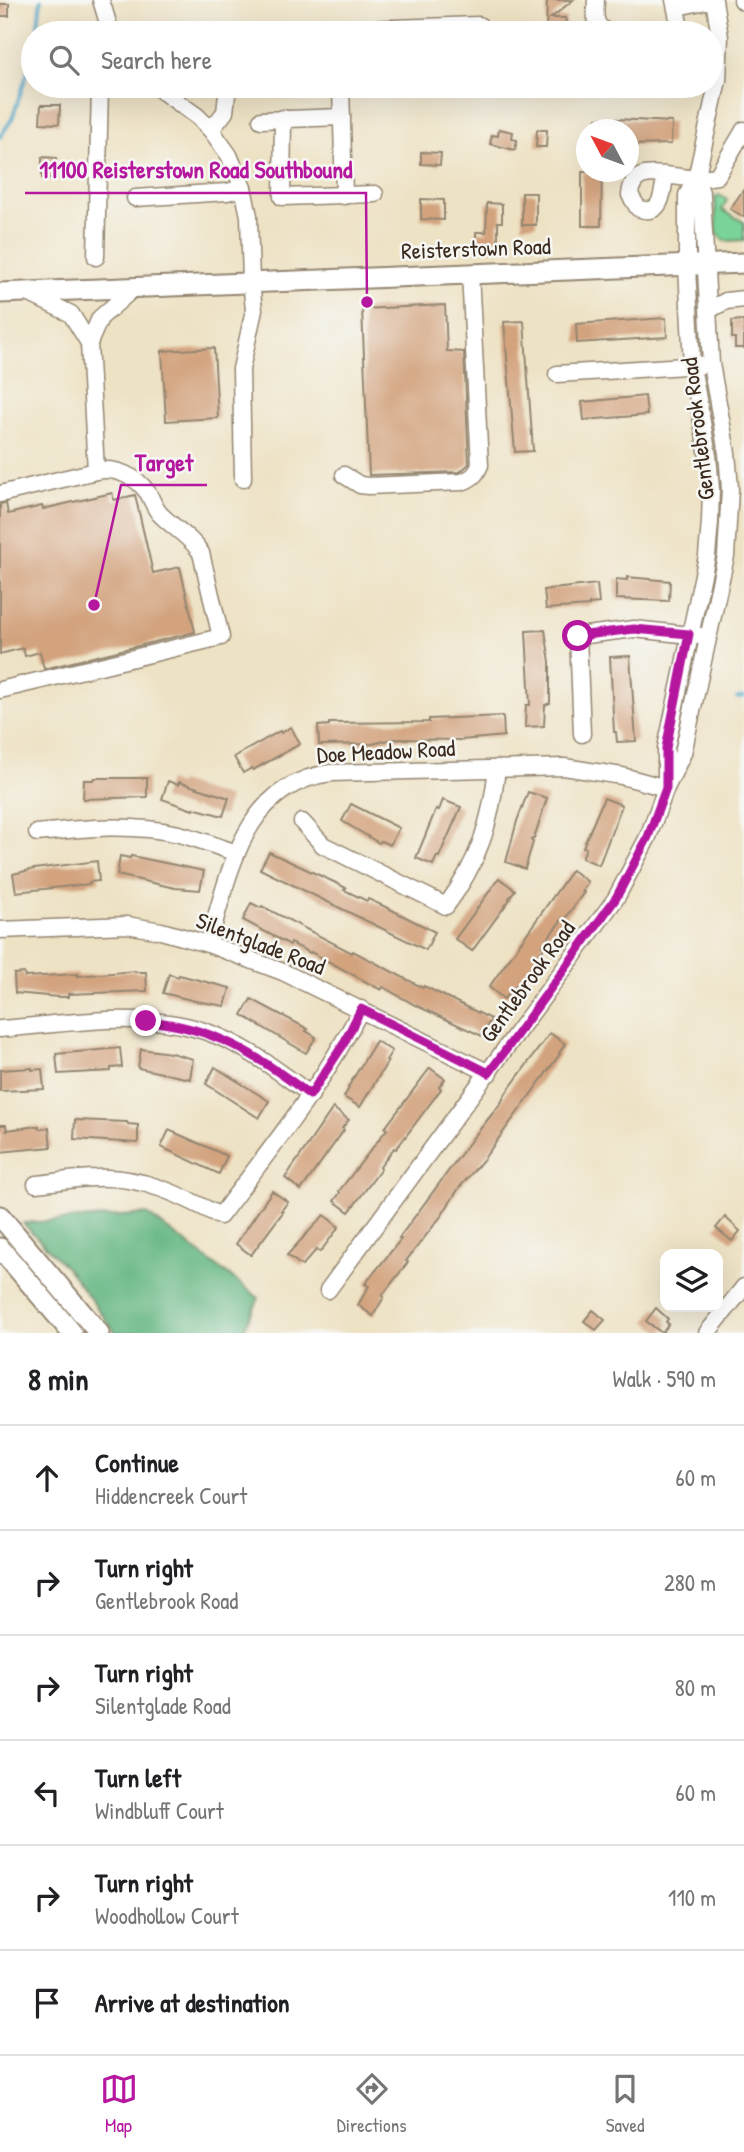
<!DOCTYPE html>
<html lang="en">
<head>
<meta charset="utf-8">
<style>
  body { margin:0; font-family:"Patrick Hand",sans-serif; background:#f2f2f2; color:#202124 }
  .controls { position:absolute; right:21px; bottom:21px; display:grid; overflow:hidden; border-radius:14px; box-shadow:0 7px 28px #0002 }
  .controls button { width:63px; height:63px; display:grid; place-items:center; padding:0; border:0; border-bottom:2px solid #e0e0e0; background:#fff; color:#202124; font:35px sans-serif }
  .compass { position:absolute; left:576px; top:119px; width:63px; height:63px; border-radius:50%; background:#fff; box-shadow:0 7px 28px #0002; rotate:311deg }
  .stop { position:absolute; width:21px; height:21px; margin:-16px; border:5px solid #b5179e; border-radius:50%; background:#fff }
  .stop.end { background:#b5179e; border-color:#fff; box-shadow:0 2px 7px #0008 }
  .list { margin:0; padding:0; list-style:none }
  h2 { display:flex; justify-content:space-between; align-items:center; height:91px; margin:0; padding:0 28px; font-size:30px }
  h2 small { font-size:23px; font-weight:400; color:#757577 }
  .list li { display:grid; grid-template-columns:46px 1fr auto; gap:21px; align-items:center; box-sizing:border-box; height:105px; padding:0 28px; border-top:2px solid #e0e0e0 }
  .list b { display:block; font-size:26px; white-space:nowrap }
  .list p { margin:0; font-size:23px; white-space:nowrap; color:#757577 }
  .list em { font-size:23px; font-style:normal; color:#757577 }
  .icon { flex:none; width:38px; height:38px; fill:none; stroke:currentColor; stroke-width:2; stroke-linecap:round; stroke-linejoin:round }
  .map { position:relative; flex:none; width:744px; height:1333px; overflow:hidden }
  .search { position:absolute; background:#fff; box-shadow:0 7px 28px #0002; left:21px; right:21px; top:21px; height:77px; display:flex; align-items:center; gap:18px; box-sizing:border-box; padding:0 24px; border-radius:38px; color:#757577; font-size:26px }
  .sheet { height:721px; background:#fff }
  nav { display:flex; justify-content:space-around; align-items:center; box-sizing:border-box; height:98px; border-top:2px solid #e0e0e0; background:#fff; font-size:19px; color:#757577 }
  nav a { display:grid; justify-items:center; gap:4px }
  nav .on { color:#b5179e }
  .map>svg:first-child { display:block }
  .green { fill:#7ad49a; stroke:#5a7f5c; stroke-width:2 }
  .forest { fill:#63b682; stroke:#4f7050; stroke-width:2 }
  .lines { fill:none; stroke-linecap:round; stroke-linejoin:round }
  .stream { stroke:#4ba5c9; stroke-width:3.5 }
  .building { fill:#d3a37e }
  .minor-casing { stroke:#948671; stroke-width:19 }
  .major-casing { stroke:#948671; stroke-width:23 }
  .minor { stroke:#fff; stroke-width:16 }
  .major { stroke:#fff; stroke-width:19 }
  .route { stroke:#b5179e; stroke-width:9 }
  .labels { text-anchor:middle; dominant-baseline:central; stroke-width:5; stroke-linejoin:round; paint-order:stroke }
  .street-label { font-size:23px; fill:#3b2a1e; stroke:#f6f6f2 }
  .leader { fill:none; stroke:#b5179e; stroke-width:2.5 }
  .callout-dot { fill:#b5179e; stroke:#f6f6f2; stroke-width:2.5 }
  .callout-label { font-size:24px; text-anchor:middle; font-weight:bold; fill:#b5179e; stroke:#f6f6f2; stroke-width:5; stroke-linejoin:round; paint-order:stroke }
</style>
</head>
<body>
<div class="map">
<svg width="744" height="1333" viewBox="0 0 744 1333">
  <rect width="100%" height="100%" fill="#f6f6f2"/>
  <filter id="ink" filterUnits="userSpaceOnUse"><feTurbulence type="fractalNoise" baseFrequency=".0143" numOctaves="2"/><feDisplacementMap in="SourceGraphic" scale="14" xChannelSelector="R" yChannelSelector="G"/><feConvolveMatrix kernelMatrix="1 2 1 2 8 2 1 2 1" color-interpolation-filters="sRGB"/></filter>
  <filter id="wash" filterUnits="userSpaceOnUse"><feTurbulence type="fractalNoise" baseFrequency=".00686" numOctaves="4" result="noise"/><feDisplacementMap in="SourceGraphic" scale="28" xChannelSelector="R" yChannelSelector="G"/><feGaussianBlur stdDeviation="1.57" result="paint"/><feColorMatrix in="noise" values="0 0 0 0 0 0 0 0 0 0 0 0 0 0 0 0 0 1.4 0 .05"/><feComposite in="paint" operator="in"/></filter>
  <g filter="url(#wash)">
    <rect width="100%" height="100%" fill="#eee2c4"/>
    <polygon class="green" points="719,195 727,200 722,210 744,222 744,240 725,241 717,233 715,198"/>
    <polygon class="forest" points="147,1214 259,1298 242,1333 116,1333 70,1272 23,1223"/>
    <g class="lines">
      <g class="stream">
        <polyline points="37,33 41,0"/>
        <polyline points="0,137 12,119 33,56"/>
        <polyline points="737,698 744,697"/>
      </g>
    </g>
    <g id="blocks">
      <g class="building">
        <polygon points="547,0 573,0 551,18 566,18 565,33 546,33"/>
        <rect x="0" y="4" width="9" height="12"/>
        <polygon points="41,105 60,105 59,124 40,123"/>
        <polygon points="597,118 672,122 671,144 628,145 628,130 596,130"/>
        <polygon points="499,129 513,132 512,139 517,140 515,150 490,144 492,135 498,136"/>
        <polygon points="537,130 547,130 546,147 536,147"/>
        <polygon points="421,152 441,153 440,165 421,164"/>
        <polygon points="42,157 56,158 56,178 42,178"/>
        <polygon points="582,172 602,172 601,226 582,226"/>
        <polygon points="744,189 744,217 730,209"/>
        <rect x="522" y="193" width="14" height="32"/>
        <polygon points="421,199 444,200 444,220 421,219"/>
        <polygon points="487,203 502,204 502,222 498,222 498,250 476,250 476,232 486,232"/>
        <polygon points="445,305 447,351 464,352 469,464 460,472 369,475 362,309"/>
        <polygon points="666,318 667,337 577,343 576,324"/>
        <polygon points="742,320 744,323 744,348 735,348 735,338 732,338 732,321"/>
        <polygon points="524,321 533,451 515,452 504,322"/>
        <polygon points="214,348 218,418 166,421 162,351"/>
        <polygon points="645,396 647,415 584,420 582,402"/>
        <polygon points="112,493 114,500 135,495 153,573 180,567 195,632 44,669 40,652 25,656 23,648 0,654 0,504 6,503 8,514 42,506 43,509"/>
        <polygon points="627,577 670,581 669,601 616,599 616,579 627,580"/>
        <polygon points="597,584 599,603 589,604 589,606 546,609 544,590"/>
        <polygon points="545,630 550,662 550,703 545,705 544,726 525,727 526,705 530,705 526,631"/>
        <polygon points="630,656 636,741 617,742 616,732 614,732 610,657"/>
        <polygon points="503,716 504,736 494,737 461,740 393,739 372,744 319,745 318,726 329,725 329,723 429,722 429,719"/>
        <polygon points="291,727 300,744 253,770 252,768 243,773 234,757 280,731 281,733"/>
        <polygon points="94,778 147,778 147,797 83,799 84,780 93,780"/>
        <polygon points="168,781 178,785 179,782 229,798 223,816 193,808 193,810 162,799"/>
        <polygon points="528,792 547,798 534,838 531,840 533,842 525,869 506,862 517,821"/>
        <polygon points="604,798 622,805 599,865 582,858 586,848 583,847"/>
        <polygon points="443,800 461,807 439,857 437,856 433,865 416,858 436,809 439,810"/>
        <polygon points="351,804 399,828 390,845 381,841 379,843 342,821"/>
        <polygon points="269,852 336,883 346,888 344,890 367,901 368,899 388,908 435,932 426,950 260,869"/>
        <polygon points="120,856 130,858 131,856 204,871 200,890 175,888 117,875"/>
        <polygon points="97,861 99,881 89,882 90,884 16,892 13,874 34,869"/>
        <polygon points="572,870 588,882 582,891 584,892 565,919 563,918 542,946 544,948 526,975 504,999 489,987"/>
        <polygon points="499,878 515,890 509,898 510,899 472,951 455,939"/>
        <polygon points="251,903 261,908 262,906 352,953 353,951 423,988 424,986 491,1019 482,1036 415,1005 383,987 381,990 311,952 310,953 291,943 290,945 243,920"/>
        <polygon points="135,971 135,972 146,972 147,991 68,994 68,997 58,997 15,993 14,974 24,973 25,977 78,974 78,976"/>
        <polygon points="169,974 178,977 179,975 230,988 225,1006 195,1001 163,993"/>
        <polygon points="251,999 308,1029 306,1031 316,1037 306,1053 242,1015"/>
        <polygon points="550,1033 565,1044 559,1053 560,1054 483,1160 459,1188 442,1215 406,1261 408,1262 382,1296 384,1297 373,1316 358,1305 369,1286 365,1284 401,1239 399,1238 472,1139 501,1103 506,1093"/>
        <polygon points="376,1041 392,1051 386,1060 388,1061 360,1107 344,1097 349,1088 348,1087"/>
        <polygon points="120,1048 122,1067 111,1068 111,1071 58,1074 56,1054"/>
        <polygon points="141,1049 171,1053 193,1059 190,1079 138,1068"/>
        <polygon points="215,1067 269,1101 259,1118 206,1084"/>
        <polygon points="32,1068 32,1070 42,1069 44,1089 0,1091 0,1070"/>
        <polygon points="430,1068 445,1079 439,1087 441,1089 403,1140 396,1149 394,1148 380,1167 381,1169 349,1212 334,1201 340,1193 339,1191 387,1129 385,1128"/>
        <polygon points="333,1108 349,1120 342,1128 344,1130 301,1190 285,1178"/>
        <polygon points="75,1120 127,1122 128,1124 138,1125 138,1143 74,1139"/>
        <polygon points="0,1125 6,1125 7,1132 7,1130 39,1126 39,1129 49,1128 51,1147 0,1152"/>
        <polygon points="169,1130 227,1156 219,1174 161,1147"/>
        <polygon points="272,1191 288,1202 281,1211 283,1212 251,1255 236,1244"/>
        <polygon points="324,1215 339,1227 320,1252 316,1250 302,1266 287,1255"/>
        <polygon points="725,1217 740,1231 732,1241 716,1228"/>
        <polygon points="656,1308 668,1319 666,1322 669,1324 662,1333 646,1321"/>
        <polygon points="593,1310 605,1320 596,1330 584,1321"/>
      </g>
    </g>
  </g>
  <g filter="url(#ink)">
    <use href="#blocks" fill-opacity="0" stroke="#948671" stroke-width="2"/>
    <g class="lines">
      <defs>
        <g id="minor">
          <polyline points="101,0 111,33"/>
          <path d="M596,0C595,16 593,27 610,33"/>
          <polyline points="742,0 744,2"/>
          <polyline points="677,7 711,0"/>
          <polyline points="294,33 308,31 479,25"/>
          <polyline points="674,33 679,23 674,0"/>
          <polyline points="155,86 197,116 211,130 229,155 243,188 249,216 251,282 254,310 241,369 243,479"/>
          <polyline points="341,86 344,196"/>
          <polyline points="283,118 282,197 375,194"/>
          <polyline points="261,120 342,117"/>
          <polyline points="211,130 225,112 228,86"/>
          <path d="M665,175C647,173 632,173 630,195L638,208C662,218 663,192 665,175L696,179L717,176L744,130"/>
          <polyline points="135,198 227,192 243,188"/>
          <polyline points="96,257 100,86"/>
          <polyline points="709,310 726,301 744,299"/>
          <polyline points="89,343 100,318 135,287"/>
          <polyline points="557,374 702,365"/>
          <path d="M344,475L360,485L368,486L462,482C472,478 476,475 480,465L470,273"/>
          <polyline points="0,494 96,471 89,343 71,314 28,293"/>
          <path d="M0,690L221,637L201,553C192,538 174,528 162,516C154,509 153,501 148,493C136,476 116,467 96,471"/>
          <polyline points="582,734 578,636 634,629 700,636"/>
          <polyline points="666,784 666,748 707,556 710,522 711,489 708,456 692,366 687,266 687,195 696,179 718,80 720,37 714,0"/>
          <path d="M302,822L323,845L446,906C479,862 491,822 497,768"/>
          <path d="M37,833C85,828 131,823 179,834C199,839 218,847 237,853"/>
          <polyline points="0,930 127,925 161,931 208,944 283,972 489,1073"/>
          <path d="M208,944C230,873 243,784 331,773L564,767L622,776L666,788"/>
          <path d="M0,1029C66,1024 139,1010 204,1031C244,1044 277,1070 311,1095"/>
          <path d="M36,1184C56,1182 76,1178 96,1178C142,1176 181,1195 220,1216C270,1149 324,1084 361,1009"/>
          <polyline points="328,1290 616,898 648,837 666,788 683,753 726,556 730,489 727,453 711,364 702,195 696,179"/>
          <polyline points="707,1333 744,1287"/>
        </g>
        <g id="major">
          <polyline points="0,293 744,263"/>
          <polyline points="0,1216 99,1333"/>
          <polyline points="0,1248 72,1333"/>
        </g>
      </defs>
      <use href="#minor" class="minor-casing"/>
      <use href="#major" class="major-casing"/>
      <use href="#minor" class="minor"/>
      <use href="#major" class="major"/>
    </g>
  </g>
  <g class="lines" filter="url(#ink)">
    <path class="route" d="M146,1021C215,1027 257,1055 310,1095L343,1045L361,1009L489,1073L616,898L648,837L666,788V748L689,634L634,629L578,636"/>
  </g>
  <g class="labels">
    <g class="street-label">
      <text transform="translate(476 248) rotate(-2)">Reisterstown Road</text>
      <text transform="translate(697 429) rotate(-97)">Gentlebrook Road</text>
      <text transform="translate(386 751) rotate(-3)">Doe Meadow Road</text>
      <text transform="translate(261 943) rotate(21)">Silentglade Road</text>
      <text transform="translate(527 981) rotate(-54)">Gentlebrook Road</text>
    </g>
  </g>
  <path class="leader" d="M367 302L366 193H25M94 605L121 485H207"/>
  <g class="callout-dot">
    <circle cx="367" cy="302" r="7"/>
    <circle cx="94" cy="605" r="7"/>
  </g>
  <g class="callout-label">
    <text x="196" y="178">11100 Reisterstown Road Southbound</text>
    <text x="164" y="471">Target</text>
  </g>
</svg>
<div class="controls">
<button><svg class="icon" aria-label="layers" viewBox="0 0 24 24"><path d="M12 4l9 5-9 5-9-5zM3 14l9 5 9-5"/></svg></button>
</div>
<svg class="compass" viewBox="-18 -18 36 36"><path d="M0-13l5 13h-10z" fill="#e53935"/><path d="M0 13l5-13h-10z" fill="#757577"/></svg>
<div class="stop" style="left:578px;top:636px"></div>
<div class="stop end" style="left:146px;top:1021px"></div>
<div class="search"><svg class="icon" aria-label="search" viewBox="0 0 24 24"><circle cx="10" cy="10" r="6"/><path d="M15 15l6 6"/></svg>Search here</div>
</div>
<section class="sheet">
<h2>8 min<small>Walk · 590 m</small></h2>
<ul class="list">
<li><svg class="icon" aria-label="ahead" viewBox="0 0 24 24"><path d="M12 20V5M6 11l6-6 6 6"/></svg><div><b>Continue</b><p>Hiddencreek Court</p></div><em>60 m</em></li>
<li><svg class="icon" aria-label="right" viewBox="0 0 24 24"><path d="M7 20v-9h11M14 6l5 5-5 5"/></svg><div><b>Turn right</b><p>Gentlebrook Road</p></div><em>280 m</em></li>
<li><svg class="icon" aria-label="right" viewBox="0 0 24 24"><path d="M7 20v-9h11M14 6l5 5-5 5"/></svg><div><b>Turn right</b><p>Silentglade Road</p></div><em>80 m</em></li>
<li><svg class="icon" aria-label="left" viewBox="0 0 24 24"><path d="M17 20v-9H6M10 6l-5 5 5 5"/></svg><div><b>Turn left</b><p>Windbluff Court</p></div><em>60 m</em></li>
<li><svg class="icon" aria-label="right" viewBox="0 0 24 24"><path d="M7 20v-9h11M14 6l5 5-5 5"/></svg><div><b>Turn right</b><p>Woodhollow Court</p></div><em>110 m</em></li>
<li><svg class="icon" aria-label="arrive" viewBox="0 0 24 24"><path d="M6 21V4h12l-3 4 3 4H6"/></svg><div><b>Arrive at destination</b></div></li>
</ul>
</section>
<nav>
<a class="on"><svg class="icon" aria-label="map" viewBox="0 0 24 24"><path d="M3 6l6-2 6 2 6-2v14l-6 2-6-2-6 2zM9 4v14M15 6v14"/></svg>Map</a>
<a><svg class="icon" aria-label="directions" viewBox="0 0 24 24"><path d="M12 3l9 9-9 9-9-9zM9 14v-3h6M13 9l2 2-2 2"/></svg>Directions</a>
<a><svg class="icon" aria-label="saved" viewBox="0 0 24 24"><path d="M7 4h10v16l-5-4-5 4z"/></svg>Saved</a>
</nav>
</body>
</html>
